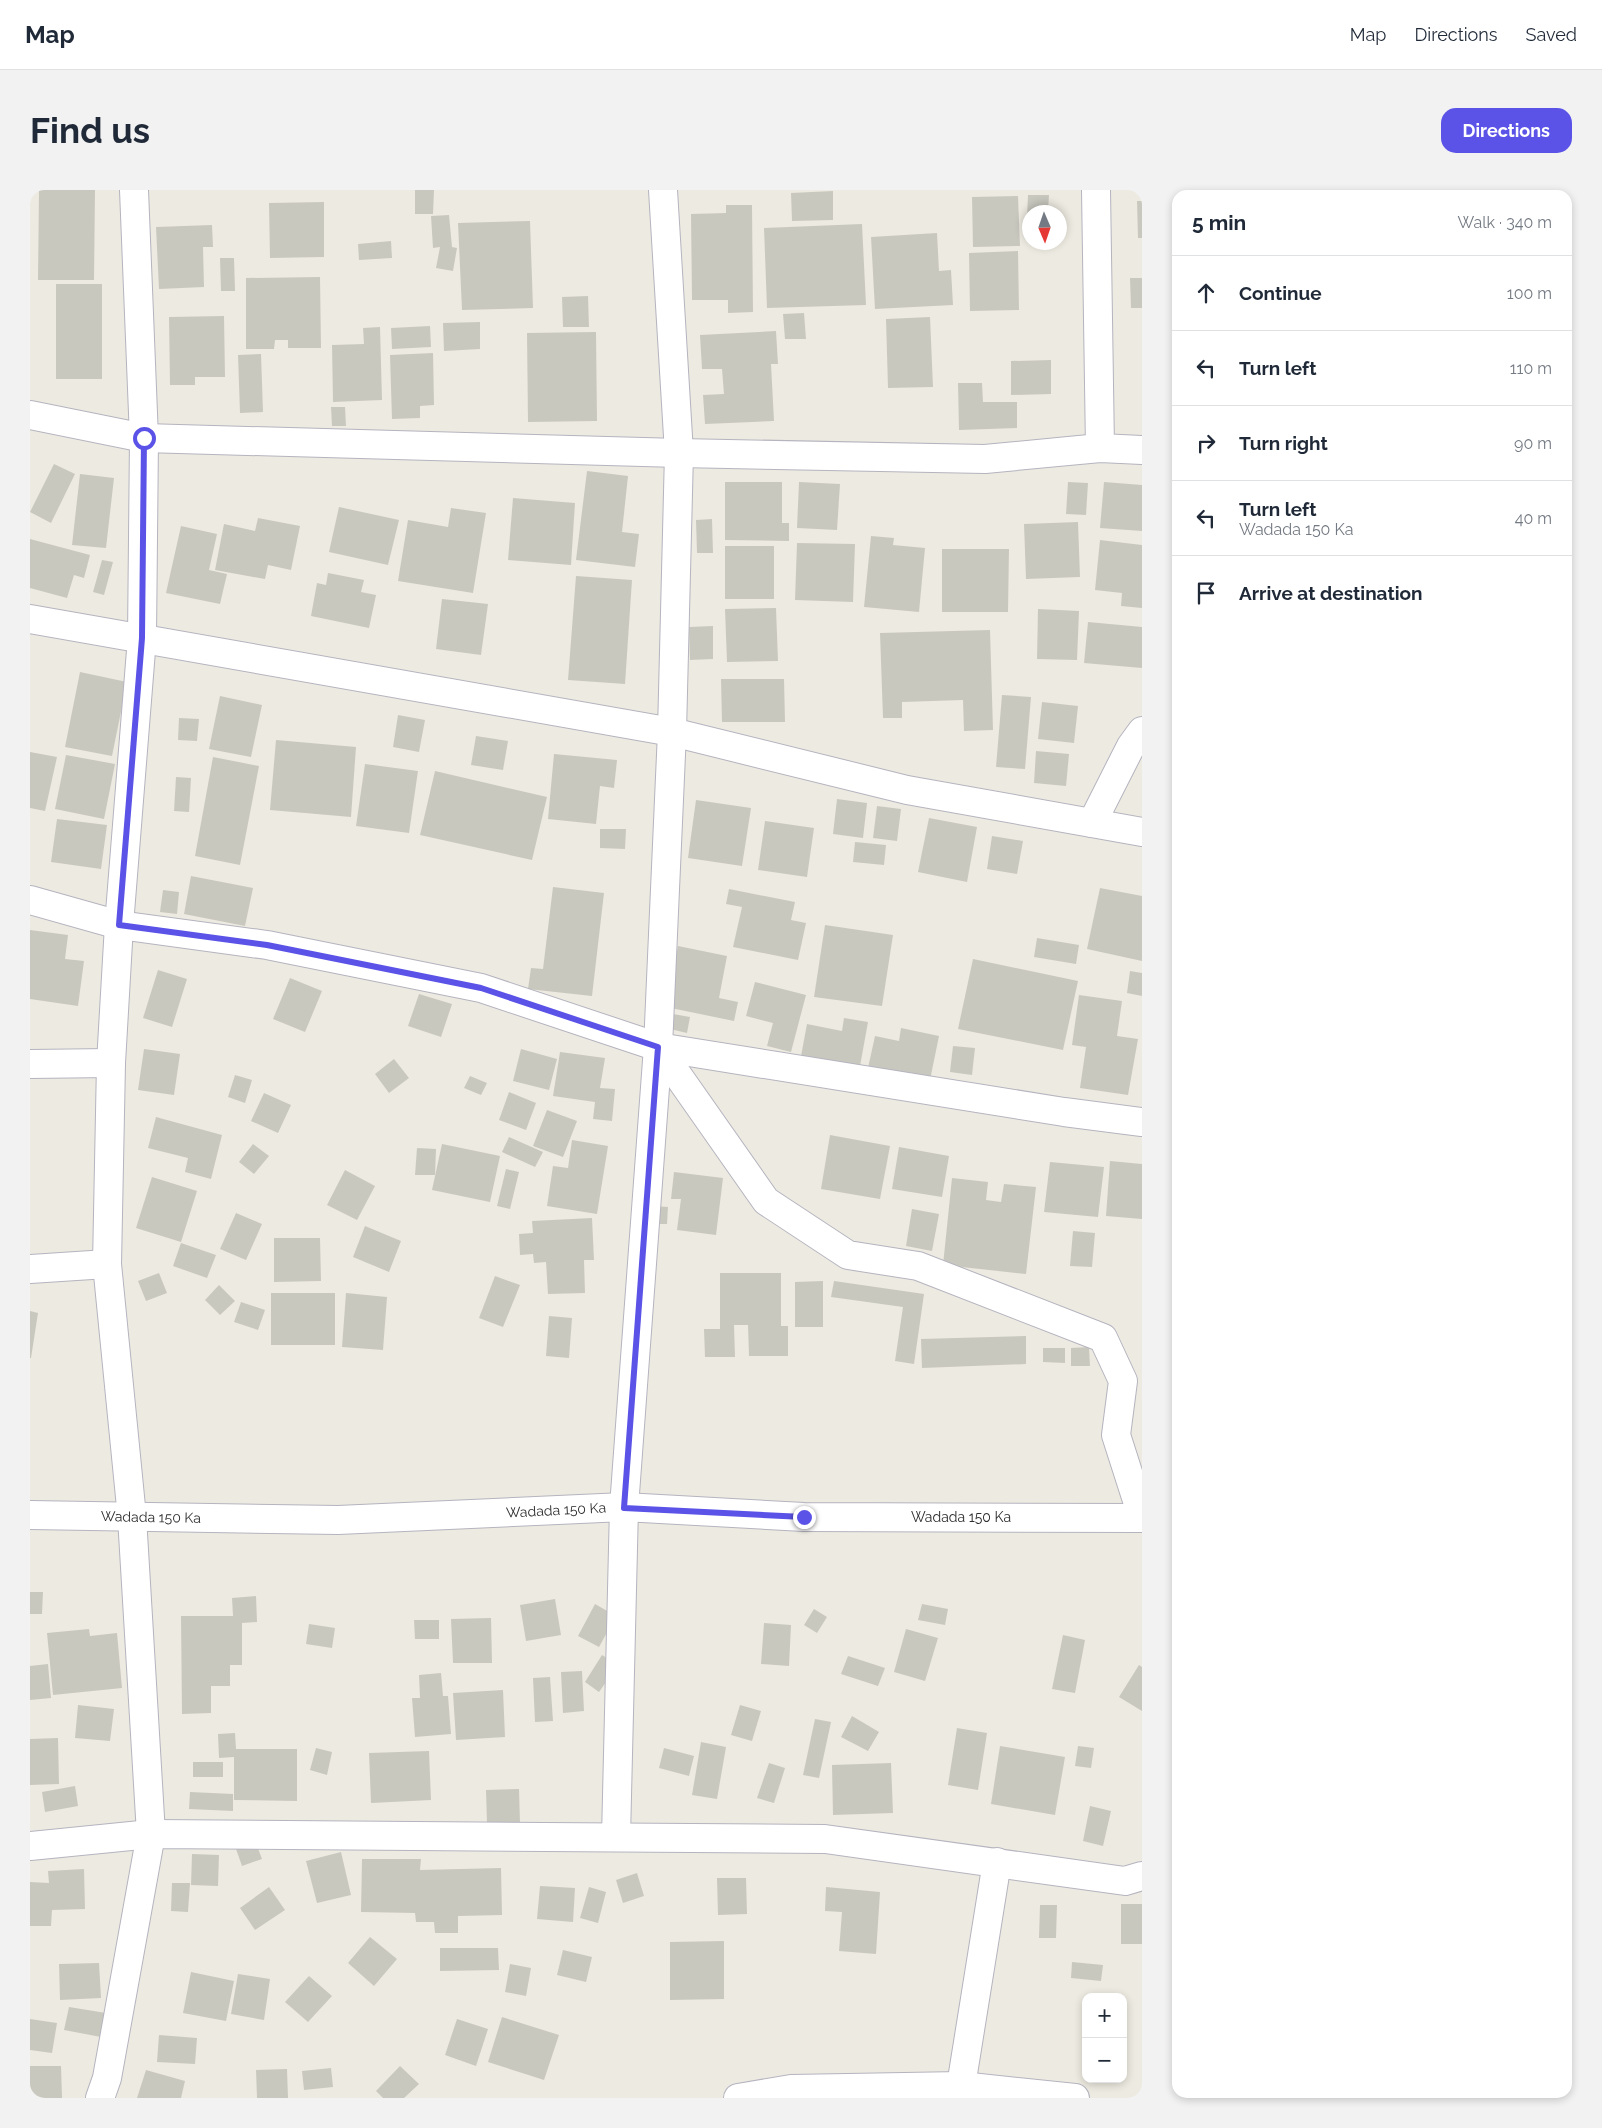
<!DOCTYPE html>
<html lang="en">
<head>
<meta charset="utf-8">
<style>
  body { margin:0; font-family:Raleway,sans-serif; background:#f2f2f3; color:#1f2937 }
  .controls { position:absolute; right:15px; bottom:15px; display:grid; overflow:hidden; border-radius:10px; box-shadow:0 2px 8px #0003 }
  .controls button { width:45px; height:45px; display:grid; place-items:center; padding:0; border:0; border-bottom:1px solid #e0e1e3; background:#fff; color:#1f2937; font:25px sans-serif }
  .compass { position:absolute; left:992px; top:15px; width:45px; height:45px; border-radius:50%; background:#fff; box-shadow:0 2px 8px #0003; rotate:178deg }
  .stop { position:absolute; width:15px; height:15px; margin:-11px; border:4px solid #5b53e7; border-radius:50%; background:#fff }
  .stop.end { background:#5b53e7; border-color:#fff; box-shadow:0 1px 5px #0008 }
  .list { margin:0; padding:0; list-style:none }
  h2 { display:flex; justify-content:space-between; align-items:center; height:65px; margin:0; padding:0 20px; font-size:21px }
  h2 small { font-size:16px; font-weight:400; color:#747a83 }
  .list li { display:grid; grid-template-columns:32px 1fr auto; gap:15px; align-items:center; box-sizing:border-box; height:75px; padding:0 20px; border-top:1px solid #e0e1e3 }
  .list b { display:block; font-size:19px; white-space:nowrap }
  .list p { margin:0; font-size:16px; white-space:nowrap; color:#747a83 }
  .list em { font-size:16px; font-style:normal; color:#747a83 }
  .icon { flex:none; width:28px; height:28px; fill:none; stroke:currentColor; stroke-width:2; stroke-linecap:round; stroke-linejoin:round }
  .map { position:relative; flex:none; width:1112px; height:1908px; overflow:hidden; border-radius:15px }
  header { display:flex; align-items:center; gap:30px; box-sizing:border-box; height:70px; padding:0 25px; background:#fff; border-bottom:1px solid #e0e1e3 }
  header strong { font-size:24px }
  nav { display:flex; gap:28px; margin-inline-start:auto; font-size:18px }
  .intro { display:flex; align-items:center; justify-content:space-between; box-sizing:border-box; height:120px; padding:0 30px }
  h1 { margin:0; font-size:35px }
  .button { padding:12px 22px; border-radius:15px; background:#5b53e7; color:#fff; font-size:18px; font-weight:700 }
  main { display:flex; gap:30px; padding:0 30px }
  aside { flex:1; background:#fff; border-radius:15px; box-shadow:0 2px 8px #0003 }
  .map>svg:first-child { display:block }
  .building { fill:#c9c8bf }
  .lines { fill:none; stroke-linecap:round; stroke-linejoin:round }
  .minor-casing { stroke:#b5b4bf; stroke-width:30 }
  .minor { stroke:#fff; stroke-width:28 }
  .route { stroke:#5b53e7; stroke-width:6 }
  .labels { text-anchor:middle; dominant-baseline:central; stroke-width:4.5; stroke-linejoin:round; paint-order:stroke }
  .street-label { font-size:14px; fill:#2d2d2d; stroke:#fff }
</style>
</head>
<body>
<header>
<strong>Map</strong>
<nav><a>Map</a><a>Directions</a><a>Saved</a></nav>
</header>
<div class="intro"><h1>Find us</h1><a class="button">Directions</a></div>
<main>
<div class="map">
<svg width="1112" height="1908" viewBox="0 0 1112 1908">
  <rect width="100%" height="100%" fill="#edeae1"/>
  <g class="building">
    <polygon points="9,0 65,0 64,90 8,90"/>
    <polygon points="385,0 404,0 403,24 385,24"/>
    <polygon points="803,1 803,30 762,31 761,3"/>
    <polygon points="998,5 1019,5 1018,22 999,22 999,27 997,27"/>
    <polygon points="988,6 990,56 943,57 942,7"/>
    <polygon points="1107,11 1112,11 1112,48 1108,48"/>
    <polygon points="294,12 294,67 240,68 239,13"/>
    <polygon points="696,15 722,15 723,122 698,123 698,110 662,110 661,24 696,23"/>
    <polygon points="419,25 422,57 427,58 423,81 406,78 410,57 403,58 401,26"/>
    <polygon points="500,31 503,118 432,120 428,33"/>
    <polygon points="832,34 836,115 737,118 734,38"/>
    <polygon points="182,35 183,57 173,57 174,97 129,99 126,37"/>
    <polygon points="907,43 909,81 921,80 923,115 845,119 841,47"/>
    <polygon points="361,51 362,68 329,70 328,54"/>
    <polygon points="988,61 989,120 940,121 939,63"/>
    <polygon points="190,68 204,68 205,101 191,101"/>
    <polygon points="290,87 291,158 258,158 258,150 245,150 244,159 216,159 216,88"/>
    <polygon points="1100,88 1112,88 1112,118 1101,118"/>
    <rect x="26" y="94" width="46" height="95"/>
    <polygon points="558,106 559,137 533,137 532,107"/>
    <polygon points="774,123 776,149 755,149 753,124"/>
    <polygon points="194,126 195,187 165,187 165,195 140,195 139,127"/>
    <polygon points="900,127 903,197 858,198 856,129"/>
    <polygon points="450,132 450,159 414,161 413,133"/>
    <polygon points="400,136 401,157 362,159 361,138"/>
    <polygon points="350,137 352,210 303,212 302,155 334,154 333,138"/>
    <polygon points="746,141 748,174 741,174 744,231 675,234 673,205 694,204 692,179 672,179 670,145"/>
    <polygon points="566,142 567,231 498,232 497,143"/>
    <polygon points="403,163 404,215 390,216 390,228 362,229 360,165"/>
    <polygon points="231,164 233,222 210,223 208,165"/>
    <polygon points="1021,170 1021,204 981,205 981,171"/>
    <polygon points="928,193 952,193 953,212 987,212 987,238 929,240"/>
    <polygon points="301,217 315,217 316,236 302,236"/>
    <polygon points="24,274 45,284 21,333 0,322"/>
    <polygon points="557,281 598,286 592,342 609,344 605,377 546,370"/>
    <polygon points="50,284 84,288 76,358 42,355"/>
    <polygon points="695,292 752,292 752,333 759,333 759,351 695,350"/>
    <polygon points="769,292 810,294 807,340 767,338"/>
    <polygon points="1038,292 1058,293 1056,325 1036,324"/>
    <polygon points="1074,292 1112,295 1112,341 1070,338"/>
    <polygon points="483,308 545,313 541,375 478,370"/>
    <polygon points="309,317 369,330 358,375 299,362"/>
    <polygon points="421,318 456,323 443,403 368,391 378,330 418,337"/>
    <polygon points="228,328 270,336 261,380 238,375 235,389 185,380 194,334 225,341"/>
    <polygon points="682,329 683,363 667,363 666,330"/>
    <polygon points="1048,332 1050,387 996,389 994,334"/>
    <polygon points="151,336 187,344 179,380 197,384 190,414 136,403"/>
    <polygon points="841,346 864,348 863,355 895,358 889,422 834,417"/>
    <polygon points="0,349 60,365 54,388 44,385 37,408 0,398"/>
    <polygon points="1070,350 1112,355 1112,418 1091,416 1092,403 1065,400"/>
    <polygon points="767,353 825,354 823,412 765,410"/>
    <rect x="695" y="356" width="49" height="53"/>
    <polygon points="912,359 979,359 978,422 912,422"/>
    <polygon points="72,370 83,372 74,405 63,402"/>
    <polygon points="298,383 334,390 331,402 346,405 339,438 281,426 287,393 296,395"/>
    <polygon points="546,386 602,390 595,494 538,490"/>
    <polygon points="412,409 458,414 451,465 406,459"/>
    <polygon points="746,418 748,471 697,472 695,419"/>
    <polygon points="1008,419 1049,421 1047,470 1007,469"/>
    <polygon points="1058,432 1112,437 1112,478 1054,473"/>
    <polygon points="683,436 683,469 660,470 659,437"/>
    <polygon points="960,440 963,540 934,541 933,510 872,512 872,528 853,528 850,443"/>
    <polygon points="50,482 97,492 82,566 35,557"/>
    <polygon points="691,489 754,489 755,532 692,532"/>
    <polygon points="972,505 1001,507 995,579 966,577"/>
    <polygon points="190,506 232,515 221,567 179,559"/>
    <polygon points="1012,512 1048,516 1044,553 1008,549"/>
    <polygon points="368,525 395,530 389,562 363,557"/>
    <polygon points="149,528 169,529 167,551 148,550"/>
    <polygon points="446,546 478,551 473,580 441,575"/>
    <polygon points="246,550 326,557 321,627 240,620"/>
    <polygon points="1006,561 1039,564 1036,596 1004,593"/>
    <polygon points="0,562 27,567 15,621 0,618"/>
    <polygon points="524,564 587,570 584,598 570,596 566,634 518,629"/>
    <polygon points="36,565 85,574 74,629 25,619"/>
    <polygon points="183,567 229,576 210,675 165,666"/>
    <polygon points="335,574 388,581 379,643 326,636"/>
    <polygon points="405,581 517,607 502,670 390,645"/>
    <polygon points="146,587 161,588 159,622 144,621"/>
    <polygon points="807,609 837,613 833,648 803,644"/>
    <polygon points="666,610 721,618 712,676 658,668"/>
    <polygon points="847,616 871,619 867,651 843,648"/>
    <polygon points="899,628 947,637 937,692 888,682"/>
    <polygon points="27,629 77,635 71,679 21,672"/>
    <polygon points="735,631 784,638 777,687 728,680"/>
    <polygon points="570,639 596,639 595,659 570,658"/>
    <polygon points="962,646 993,651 987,684 957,679"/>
    <polygon points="825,652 856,655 854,675 823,672"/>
    <polygon points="161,686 223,698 215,736 154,724"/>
    <polygon points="523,697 574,703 562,806 498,799 501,778 513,779"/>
    <polygon points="1070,698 1112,706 1112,771 1057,759"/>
    <polygon points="699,699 765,712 761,730 776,733 768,770 703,757 712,717 696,714"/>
    <polygon points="133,700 149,702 147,724 130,722"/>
    <polygon points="795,735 863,745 852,816 784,807"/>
    <polygon points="0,740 38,745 35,769 54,771 48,816 0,809"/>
    <polygon points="1007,748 1049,755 1046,774 1004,767"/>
    <polygon points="648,756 697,766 689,808 708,812 704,831 636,817"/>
    <polygon points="943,769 1048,791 1033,860 928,839"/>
    <polygon points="128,780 157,789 142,837 113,828"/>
    <polygon points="1100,781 1112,783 1112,806 1097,803"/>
    <polygon points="260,788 292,801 275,842 243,829"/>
    <polygon points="725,792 776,805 761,862 737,856 743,833 716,826"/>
    <polygon points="389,804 422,814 411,847 378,836"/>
    <polygon points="1049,805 1092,811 1087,846 1108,849 1098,905 1050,898 1056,857 1042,855"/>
    <polygon points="643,824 660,827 657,843 640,839"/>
    <polygon points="814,828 838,832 830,876 771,866 777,834 812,841"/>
    <polygon points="871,838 909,846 900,890 838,878 845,846 869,851"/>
    <polygon points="923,856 945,858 942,885 920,882"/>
    <polygon points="114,859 150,864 144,905 108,900"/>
    <polygon points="491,859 527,869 519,900 483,891"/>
    <polygon points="530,862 575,868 570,898 585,899 582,931 563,929 565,912 523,906"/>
    <polygon points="364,869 379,888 359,903 345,884"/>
    <polygon points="205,885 222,890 215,913 198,907"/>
    <polygon points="440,886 457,893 451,905 434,898"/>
    <polygon points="479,902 506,913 496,940 469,930"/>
    <polygon points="234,903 261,915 248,943 221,931"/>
    <polygon points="517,920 547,931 533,967 503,956"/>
    <polygon points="126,927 192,945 181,989 155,982 158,968 118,958"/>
    <polygon points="800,945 860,956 850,1009 791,999"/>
    <polygon points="479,947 513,962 505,977 472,962"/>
    <polygon points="542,950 578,956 567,1024 517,1016 523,976 538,978"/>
    <polygon points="223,954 239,966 224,984 209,972"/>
    <polygon points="412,954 470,966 460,1012 402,1000"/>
    <polygon points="869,957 919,966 912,1007 862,999"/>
    <polygon points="387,958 406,959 405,985 385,985"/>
    <polygon points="1080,971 1112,974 1112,1029 1076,1026"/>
    <polygon points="1020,972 1074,977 1068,1027 1014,1022"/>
    <polygon points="476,979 489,982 480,1019 467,1016"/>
    <polygon points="315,980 345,996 327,1030 297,1015"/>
    <polygon points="644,982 693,988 686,1045 647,1040 651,1009 641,1009"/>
    <polygon points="122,987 167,1001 151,1052 106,1038"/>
    <polygon points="922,988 958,992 956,1010 971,1012 974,994 1006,997 996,1084 913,1075"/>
    <polygon points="624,1016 638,1017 637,1034 623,1034"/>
    <polygon points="882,1019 909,1024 902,1061 876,1056"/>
    <polygon points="206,1023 232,1034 216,1070 190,1059"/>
    <polygon points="562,1028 564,1070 554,1070 555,1103 518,1104 516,1072 504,1073 503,1064 490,1065 489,1044 503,1043 502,1031"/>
    <polygon points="335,1036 371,1051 359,1082 323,1067"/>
    <polygon points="1043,1041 1065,1043 1062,1077 1040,1076"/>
    <polygon points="244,1048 290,1048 291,1091 244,1092"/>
    <polygon points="151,1053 186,1065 177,1088 143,1076"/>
    <polygon points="129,1083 137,1103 116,1111 108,1091"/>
    <polygon points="690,1083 751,1083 751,1136 758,1136 758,1166 719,1166 718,1135 704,1135 705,1167 675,1167 674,1139 690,1139"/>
    <polygon points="465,1086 490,1095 473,1137 449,1128"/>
    <polygon points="793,1091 793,1137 765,1137 765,1092"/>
    <polygon points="804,1091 894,1104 884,1174 865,1171 873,1117 801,1107"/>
    <polygon points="189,1095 205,1111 190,1125 175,1110"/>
    <rect x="241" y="1103" width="64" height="52"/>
    <polygon points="316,1103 357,1107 353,1160 312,1157"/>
    <polygon points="211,1112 235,1120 228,1140 204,1132"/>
    <polygon points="0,1121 8,1123 1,1168 0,1168"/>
    <polygon points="519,1126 542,1128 539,1168 516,1166"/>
    <polygon points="996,1146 996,1174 892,1178 891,1149"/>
    <polygon points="1059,1157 1060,1176 1041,1176 1041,1158"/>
    <polygon points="1013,1158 1035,1158 1035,1173 1013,1172"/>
    <polygon points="0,1402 13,1402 12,1424 0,1424"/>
    <polygon points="226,1406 227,1432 212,1433 212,1475 200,1475 200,1496 181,1496 181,1523 152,1524 151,1426 203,1426 202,1408"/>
    <polygon points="525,1409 531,1445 496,1451 490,1415"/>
    <polygon points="565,1414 586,1426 569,1457 548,1446"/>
    <polygon points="892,1414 918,1419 915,1435 888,1430"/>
    <polygon points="784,1419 797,1427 787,1443 774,1435"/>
    <polygon points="461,1428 462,1473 423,1473 421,1429"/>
    <polygon points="384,1430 409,1430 409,1449 385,1449"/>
    <polygon points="734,1433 761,1435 759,1476 731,1474"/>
    <polygon points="279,1434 305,1438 302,1458 276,1454"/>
    <polygon points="59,1439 60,1446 87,1443 92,1498 23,1505 17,1443"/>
    <polygon points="876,1439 908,1448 895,1491 864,1482"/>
    <polygon points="1033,1445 1055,1450 1045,1503 1022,1499"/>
    <polygon points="572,1465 588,1475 569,1502 555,1492"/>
    <polygon points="818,1466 855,1478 848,1496 811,1484"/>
    <polygon points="18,1474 21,1508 0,1510 0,1476"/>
    <polygon points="1109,1475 1112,1477 1112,1521 1089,1507"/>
    <polygon points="552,1481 554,1521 533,1523 531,1482"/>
    <polygon points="411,1483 413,1506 418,1506 421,1544 385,1547 382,1508 390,1508 389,1485"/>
    <polygon points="520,1487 523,1531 505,1532 503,1488"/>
    <polygon points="473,1500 475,1547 426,1550 423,1503"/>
    <polygon points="48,1515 84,1519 80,1551 45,1548"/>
    <polygon points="710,1515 731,1521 722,1551 701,1545"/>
    <polygon points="822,1526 849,1542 838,1561 811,1547"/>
    <polygon points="785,1529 801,1532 789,1588 773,1585"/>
    <polygon points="927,1538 957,1543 948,1600 918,1595"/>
    <polygon points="205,1543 206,1559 267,1559 267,1611 204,1610 204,1567 189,1568 188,1544"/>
    <polygon points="28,1548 29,1594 0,1595 0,1549"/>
    <polygon points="671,1552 696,1557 687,1609 662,1605"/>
    <polygon points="970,1556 1035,1567 1025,1625 961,1614"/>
    <polygon points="1048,1556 1064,1558 1061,1578 1045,1576"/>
    <polygon points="286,1558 302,1562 297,1585 280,1580"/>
    <polygon points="634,1558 664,1566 659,1586 629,1578"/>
    <polygon points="399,1561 401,1610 341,1613 339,1563"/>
    <rect x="163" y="1572" width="30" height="15"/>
    <polygon points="739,1573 755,1578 744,1613 727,1608"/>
    <polygon points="861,1573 863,1623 803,1625 802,1575"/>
    <polygon points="45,1596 48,1616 15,1622 12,1602"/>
    <polygon points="489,1599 490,1633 457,1634 456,1600"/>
    <polygon points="160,1602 203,1604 203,1621 159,1619"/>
    <polygon points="1060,1616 1081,1621 1073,1656 1053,1651"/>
    <polygon points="226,1653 232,1669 212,1676 206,1659"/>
    <polygon points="311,1662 321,1705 287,1713 276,1671"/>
    <polygon points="162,1664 189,1665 188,1696 161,1695"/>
    <polygon points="332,1669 391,1669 390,1680 471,1678 472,1725 428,1726 428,1743 405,1743 404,1732 386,1732 385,1723 331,1722"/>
    <polygon points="54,1679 55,1719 22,1720 21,1736 0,1736 0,1692 19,1693 18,1681"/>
    <polygon points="607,1683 614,1706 593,1713 586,1690"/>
    <polygon points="687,1688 716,1688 717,1724 688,1725"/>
    <polygon points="142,1693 160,1693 158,1722 141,1721"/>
    <polygon points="510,1696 545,1698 543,1732 507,1729"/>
    <polygon points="239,1697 255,1720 225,1740 210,1718"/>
    <polygon points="559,1697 576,1702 568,1733 550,1728"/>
    <polygon points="796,1697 850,1702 846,1764 809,1761 812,1722 795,1721"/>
    <rect x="1091" y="1714" width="21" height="40"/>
    <polygon points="1010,1715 1027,1715 1026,1748 1009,1748"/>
    <polygon points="340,1747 367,1769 344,1796 318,1773"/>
    <polygon points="694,1751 694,1809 640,1810 640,1752"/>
    <polygon points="410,1758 468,1758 469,1780 410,1781"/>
    <polygon points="533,1760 562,1767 556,1792 527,1785"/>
    <polygon points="1042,1772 1073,1775 1071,1791 1041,1788"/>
    <polygon points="69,1773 71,1808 30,1810 29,1774"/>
    <polygon points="480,1774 501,1778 496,1806 475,1802"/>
    <polygon points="161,1782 204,1791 196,1831 153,1823"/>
    <polygon points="208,1784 240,1789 234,1830 201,1824"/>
    <polygon points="279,1786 302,1806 278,1832 255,1812"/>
    <polygon points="39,1817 76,1823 71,1847 34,1840"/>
    <polygon points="472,1827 529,1845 514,1890 458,1872"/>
    <polygon points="0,1829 27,1833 22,1863 0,1860"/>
    <polygon points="427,1829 458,1839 446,1876 415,1865"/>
    <polygon points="129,1845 167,1848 165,1874 127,1872"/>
    <polygon points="0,1876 31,1876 32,1908 0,1908"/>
    <polygon points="370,1876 389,1894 374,1908 353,1908 346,1901"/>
    <polygon points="301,1878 303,1897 274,1900 272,1881"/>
    <polygon points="257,1879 258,1908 227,1908 226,1880"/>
    <polygon points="116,1880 155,1891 151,1908 107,1908"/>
  </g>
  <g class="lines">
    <defs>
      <g id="minor">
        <polyline points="1066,0 1070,258"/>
        <polyline points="0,225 114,248 649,263 955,269 1070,258 1112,260"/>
        <polyline points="0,429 642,542 877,600 1112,642"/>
        <polyline points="1062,633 1101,556 1112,541"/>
        <polyline points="0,710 89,735 237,755 451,798 628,857 1034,922 1112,932"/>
        <polyline points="628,857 736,1011 818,1065 888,1076 1073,1148 1093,1191 1086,1245 1112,1326"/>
        <polyline points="0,874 81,873"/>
        <polyline points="0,1079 77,1074"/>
        <polyline points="0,1325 308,1330 594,1317 774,1327 1112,1328"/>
        <polyline points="586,1647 594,1317 628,857 642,542 649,263 633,0"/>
        <polyline points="0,1656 121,1644 795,1649 1095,1691 1112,1686"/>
        <polyline points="931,1896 967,1672"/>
        <polyline points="70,1908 77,1888 121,1644 102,1327 77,1074 81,873 89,735 112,448 114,248 104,0"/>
        <polyline points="708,1908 761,1899 931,1896 1045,1908"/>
      </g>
    </defs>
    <use href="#minor" class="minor-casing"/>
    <use href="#minor" class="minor"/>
  </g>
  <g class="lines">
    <polyline class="route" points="114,248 112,448 89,735 237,755 451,798 628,857 594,1318 774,1327"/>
  </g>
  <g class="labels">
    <g class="street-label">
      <text transform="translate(526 1320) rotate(-3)">Wadada 150 Ka</text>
      <text transform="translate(121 1327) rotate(1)">Wadada 150 Ka</text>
      <text x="931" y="1327">Wadada 150 Ka</text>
    </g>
  </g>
</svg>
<div class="controls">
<button>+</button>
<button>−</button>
</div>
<svg class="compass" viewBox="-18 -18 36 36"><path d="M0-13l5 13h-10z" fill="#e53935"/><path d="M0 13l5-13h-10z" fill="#747a83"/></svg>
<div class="stop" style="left:114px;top:248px"></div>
<div class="stop end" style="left:774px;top:1327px"></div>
</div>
<aside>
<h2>5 min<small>Walk · 340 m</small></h2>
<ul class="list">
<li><svg class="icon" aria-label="ahead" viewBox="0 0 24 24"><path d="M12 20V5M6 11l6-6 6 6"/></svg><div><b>Continue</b></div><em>100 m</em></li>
<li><svg class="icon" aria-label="left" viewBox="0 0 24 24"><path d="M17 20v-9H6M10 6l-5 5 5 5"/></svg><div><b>Turn left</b></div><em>110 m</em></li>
<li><svg class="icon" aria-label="right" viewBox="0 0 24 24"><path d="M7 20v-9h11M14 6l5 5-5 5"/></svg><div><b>Turn right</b></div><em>90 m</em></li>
<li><svg class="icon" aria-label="left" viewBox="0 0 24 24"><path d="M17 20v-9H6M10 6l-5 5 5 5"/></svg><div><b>Turn left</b><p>Wadada 150 Ka</p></div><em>40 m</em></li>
<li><svg class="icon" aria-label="arrive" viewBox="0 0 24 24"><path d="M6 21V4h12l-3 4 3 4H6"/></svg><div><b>Arrive at destination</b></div></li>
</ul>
</aside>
</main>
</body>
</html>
